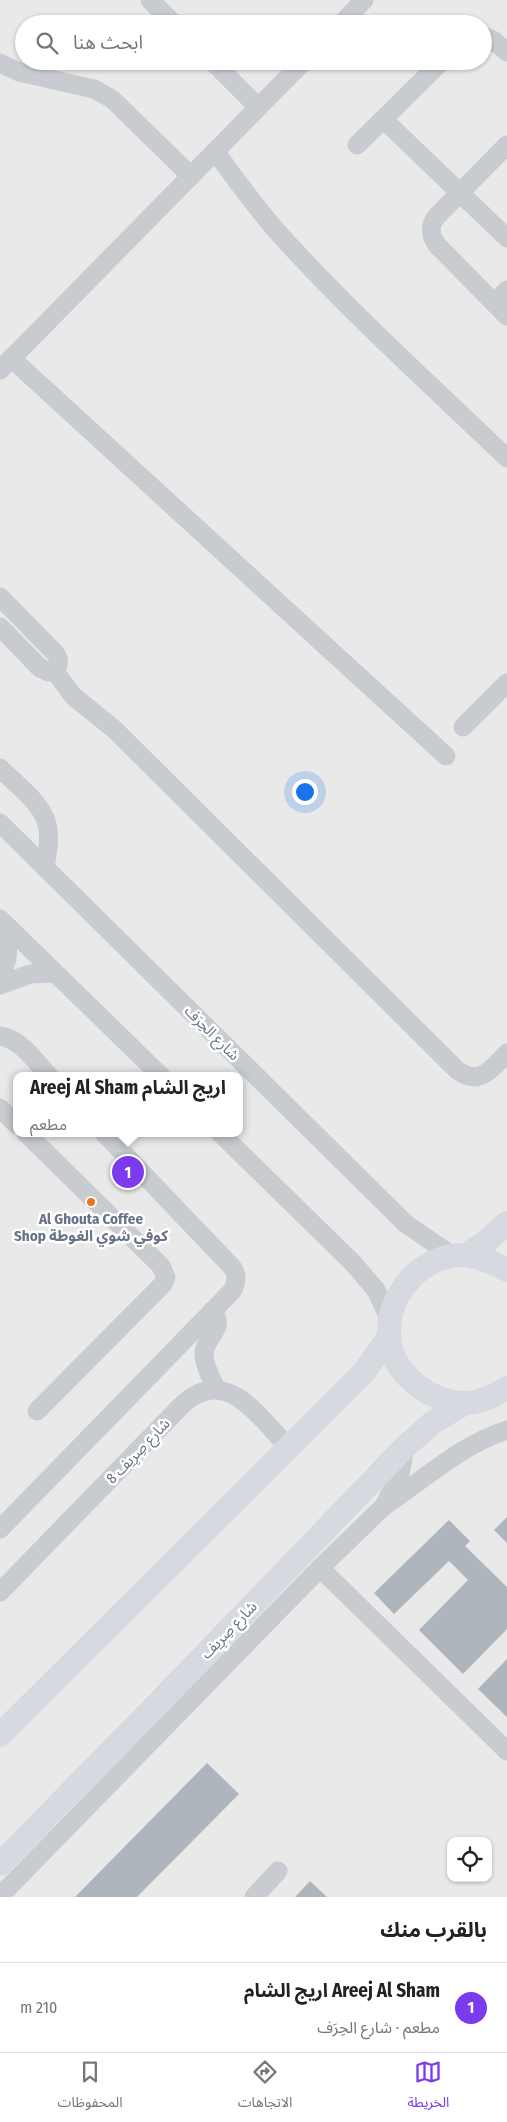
<!DOCTYPE html>
<html lang="ar">
<head>
<meta charset="utf-8">
<style>
  body { margin:0; font-family:"Fira Sans Condensed","Noto Sans Arabic",sans-serif; background:#f6f6f6; color:#222; direction:rtl }
  .controls { position:absolute; right:15px; bottom:15px; display:grid; overflow:hidden; border-radius:10px; box-shadow:0 1px 4px #0004 }
  .controls button { width:45px; height:45px; display:grid; place-items:center; padding:0; border:0; border-bottom:1px solid #e0e0e0; background:#fff; color:#222; font:25px sans-serif }
  .you { position:absolute; left:304px; top:791px; width:18px; height:18px; margin:-12px; border:4px solid #fff; border-radius:50%; background:#1a73e8; box-shadow:0 0 0 8px #1a73e833 }
  .badge { display:grid; place-items:center; width:32px; height:32px; border-radius:50%; background:#7c3aed; color:#fff; font-size:16px; font-weight:700 }
  .pin { position:absolute; translate:-50% -50%; border:2px solid #fff; box-shadow:0 1px 5px #0006 }
  .popup { position:absolute; left:13px; top:1072px; width:230px; height:65px; box-sizing:border-box; display:grid; place-content:center; border-radius:10px; background:#fff; filter:drop-shadow(0 1px 4px #0005); font-size:16px; white-space:nowrap; color:#767676 }
  .popup b { font-size:19px; color:#222 }
  .popup::after { content:''; position:absolute; left:50%; top:100%; margin-left:-10px; border:10px solid transparent; border-top-color:#fff }
  .list { margin:0; padding:0; list-style:none }
  h2 { display:flex; justify-content:space-between; align-items:center; height:65px; margin:0; padding:0 20px; font-size:21px }
  h2 small { font-size:16px; font-weight:400; color:#767676 }
  .list li { display:grid; grid-template-columns:32px 1fr auto; gap:15px; align-items:center; box-sizing:border-box; height:90px; padding:0 20px; border-top:1px solid #e0e0e0 }
  .list b { display:block; font-size:19px; white-space:nowrap }
  .list p { margin:0; font-size:16px; white-space:nowrap; color:#767676 }
  .list em { font-size:16px; font-style:normal; color:#767676 }
  .icon { flex:none; width:28px; height:28px; fill:none; stroke:currentColor; stroke-width:2; stroke-linecap:round; stroke-linejoin:round }
  .map { position:relative; flex:none; width:507px; height:1897px; overflow:hidden; direction:ltr }
  .search { position:absolute; background:#fff; box-shadow:0 1px 4px #0004; left:15px; right:15px; top:15px; height:55px; display:flex; align-items:center; gap:12px; box-sizing:border-box; padding:0 18px; border-radius:28px; color:#767676; font-size:19px }
  .sheet { height:155px; background:#fff }
  nav { display:flex; justify-content:space-around; align-items:center; box-sizing:border-box; height:70px; border-top:1px solid #e0e0e0; background:#fff; font-size:14px; color:#767676 }
  nav a { display:grid; justify-items:center; gap:2px }
  nav .on { color:#7c3aed }
  .map>svg:first-child { display:block }
  .built { fill:#e9e9e9; fill-rule:evenodd }
  .building { fill:#afb5bd }
  .lines { fill:none; stroke-linecap:round; stroke-linejoin:round }
  .minor { stroke:#c8cbcf; stroke-width:19 }
  .major { stroke:#d6dae0; stroke-width:24 }
  .poi-dot { fill:#eb7423; stroke:#fff; stroke-width:2 }
  .labels { text-anchor:middle; dominant-baseline:central; stroke-width:5; stroke-linejoin:round; paint-order:stroke }
  .street-label { font-size:15px; fill:#667388; stroke:#fff }
  .poi-label { font-size:15px; font-weight:bold; fill:#667388; stroke:#fff }
</style>
</head>
<body>
<div class="map">
<svg width="507" height="1897" viewBox="0 0 507 1897">
  <rect width="100%" height="100%" fill="#f8f8f5"/>
  <path class="built" d="M0,0H507V1897H0ZM24,24H483V61H24ZM17,1076H239V1133H17ZM451,1841H488V1878H451Z"/>
  <g class="building">
    <polygon points="507,1517 507,1543 494,1530"/>
    <polygon points="449,1520 470,1541 465,1546 507,1587 507,1629 463,1674 419,1630 468,1580 449,1561 394,1614 374,1593"/>
    <polygon points="507,1659 507,1717 478,1689"/>
    <polygon points="207,1763 239,1794 137,1897 75,1897"/>
    <polygon points="310,1881 327,1897 295,1897"/>
  </g>
  <g class="lines">
    <g class="minor">
      <polyline points="150,0 174,24"/>
      <polyline points="341,24 364,0"/>
      <polyline points="483,36 493,40 507,52"/>
      <polyline points="212,61 258,107"/>
      <polyline points="0,63 19,72 94,89 112,99 191,176"/>
      <polyline points="383,119 507,238"/>
      <polyline points="357,145 442,61"/>
      <path d="M507,145L436,217C429,227 430,235 437,245L507,316"/>
      <path d="M215,151C237,181 258,211 283,238C353,315 432,386 507,458"/>
      <polyline points="494,303 507,290"/>
      <polyline points="11,358 446,756"/>
      <polyline points="0,370 304,61"/>
      <path d="M0,597L56,654C61,662 58,669 49,672L40,668L0,627"/>
      <path d="M54,670L73,696L114,729L457,1070C479,1087 492,1069 507,1053"/>
      <polyline points="463,727 507,683"/>
      <path d="M0,768C16,785 45,804 48,829C50,841 47,855 45,868"/>
      <polyline points="0,823 406,1224 453,1256"/>
      <polyline points="0,919 161,1076"/>
      <polyline points="0,978 7,959 9,928"/>
      <polyline points="0,985 30,974 55,973"/>
      <path d="M0,1036C21,1039 35,1061 49,1076"/>
      <polyline points="0,1108 17,1125"/>
      <polyline points="26,1133 161,1266 166,1277 163,1284 37,1411"/>
      <polyline points="220,1133 353,1263 376,1290 390,1320"/>
      <path d="M212,1311C228,1328 203,1338 204,1355C204,1366 212,1379 216,1389"/>
      <path d="M387,1504C426,1478 461,1445 507,1430"/>
      <path d="M0,1529L232,1291C237,1282 238,1275 232,1267L104,1133"/>
      <polyline points="320,1568 507,1751"/>
      <path d="M0,1592L181,1406C225,1363 259,1417 288,1447"/>
      <polyline points="0,1896 320,1568 384,1506 400,1474 405,1447"/>
      <polyline points="254,1897 278,1871"/>
    </g>
    <g class="major">
      <polyline points="466,1255 487,1241 507,1223"/>
      <path d="M507,1270C494,1263 480,1256 464,1255C421,1255 388,1293 389,1335C389,1371 430,1403 464,1403C479,1404 495,1395 507,1388"/>
      <polyline points="0,1735 364,1372 389,1337"/>
      <polyline points="0,1864 167,1694 405,1447 432,1423 465,1403"/>
    </g>
  </g>
  <circle class="poi-dot" cx="91" cy="1202" r="5"/>
  <g class="labels">
    <g class="street-label">
      <text transform="translate(212 1033) rotate(45)">شارع الحِرَف</text>
      <text transform="translate(138 1451) rotate(-46)">شارع صِرِيف 8</text>
      <text transform="translate(229 1630) rotate(-46)">شارع صِرِيف</text>
    </g>
    <g class="poi-label">
      <text x="91" y="1219">Al Ghouta Coffee<tspan x="91" dy="17">Shop كوفي شوي الغوطة</tspan></text>
    </g>
  </g>
</svg>
<div class="controls">
<button><svg class="icon" aria-label="locate" viewBox="0 0 24 24"><circle cx="12" cy="12" r="6"/><path d="M12 2v4M12 18v4M2 12h4M18 12h4"/></svg></button>
</div>
<div class="you"></div>
<div class="pin badge" style="left:128px;top:1172px">1</div>
<div class="popup"><b>Areej Al Sham اريج الشام</b>مطعم</div>
<div class="search"><svg class="icon" aria-label="search" viewBox="0 0 24 24"><circle cx="10" cy="10" r="6"/><path d="M15 15l6 6"/></svg>ابحث هنا</div>
</div>
<section class="sheet">
<h2>بالقرب منك<small></small></h2>
<ul class="list">
<li><span class="badge">1</span><div><b>Areej Al Sham اريج الشام</b><p>مطعم · شارع الحِرَف</p></div><em>210 m</em></li>
</ul>
</section>
<nav>
<a class="on"><svg class="icon" aria-label="map" viewBox="0 0 24 24"><path d="M3 6l6-2 6 2 6-2v14l-6 2-6-2-6 2zM9 4v14M15 6v14"/></svg>الخريطة</a>
<a><svg class="icon" aria-label="directions" viewBox="0 0 24 24"><path d="M12 3l9 9-9 9-9-9zM9 14v-3h6M13 9l2 2-2 2"/></svg>الاتجاهات</a>
<a><svg class="icon" aria-label="saved" viewBox="0 0 24 24"><path d="M7 4h10v16l-5-4-5 4z"/></svg>المحفوظات</a>
</nav>
</body>
</html>
